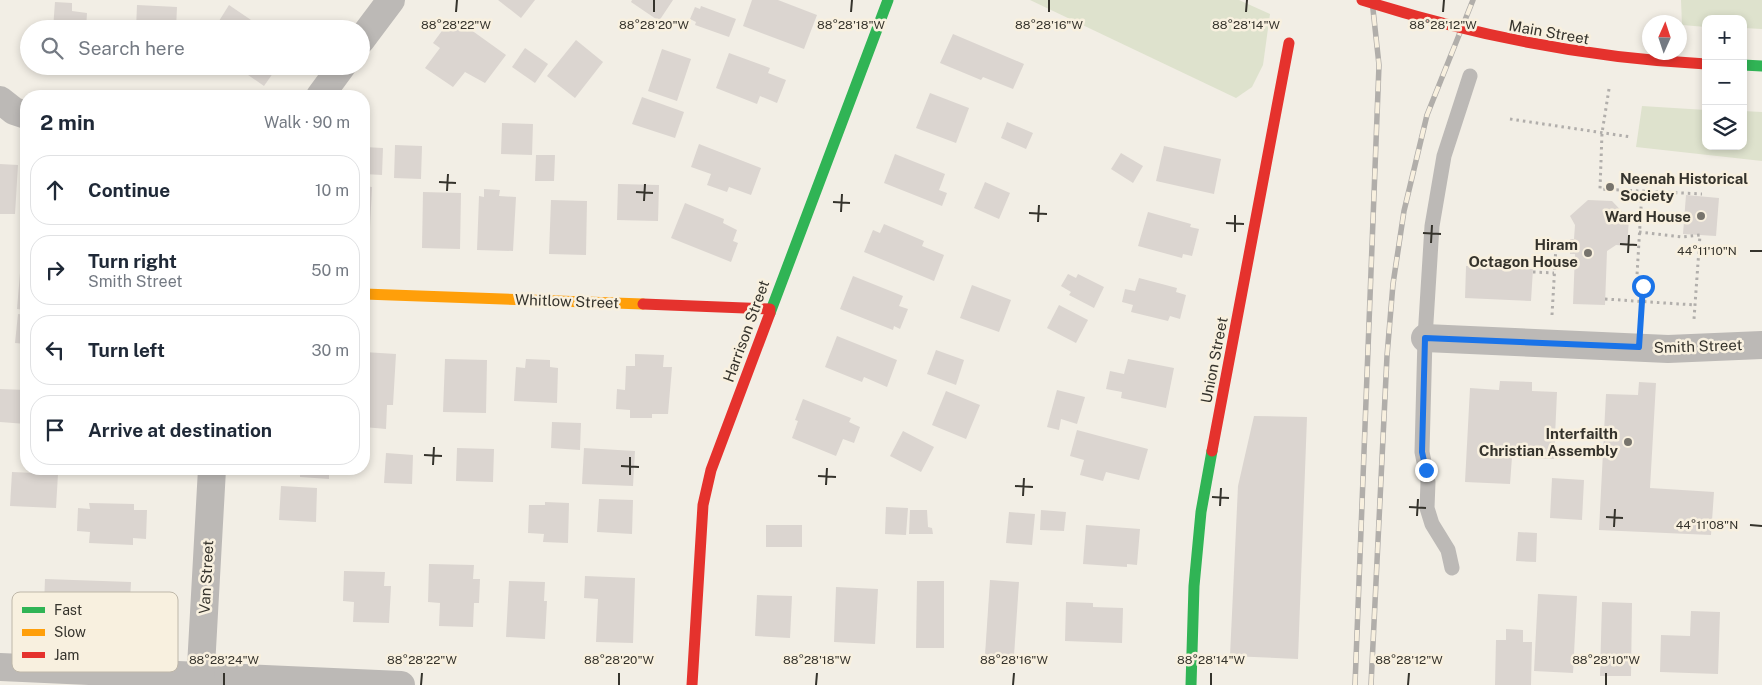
<!DOCTYPE html>
<html lang="en">
<head>
<meta charset="utf-8">
<style>
  body { margin:0; font-family:"Public Sans",sans-serif; background:#f6f6f7; color:#1f2937 }
  .controls { position:absolute; right:15px; top:15px; display:grid; overflow:hidden; border-radius:10px; box-shadow:0 2px 8px #0003 }
  .controls button { width:45px; height:45px; display:grid; place-items:center; padding:0; border:0; border-bottom:1px solid #e0e1e3; background:#fff; color:#1f2937; font:25px sans-serif }
  .compass { position:absolute; left:1642px; top:15px; width:45px; height:45px; border-radius:50%; background:#fff; box-shadow:0 2px 8px #0003; rotate:3deg }
  .stop { position:absolute; width:15px; height:15px; margin:-11px; border:4px solid #1a73e8; border-radius:50%; background:#fff }
  .stop.end { background:#1a73e8; border-color:#fff; box-shadow:0 1px 5px #0008 }
  .list { margin:0; padding:0; list-style:none }
  h2 { display:flex; justify-content:space-between; align-items:center; height:65px; margin:0; padding:0 20px; font-size:21px }
  h2 small { font-size:16px; font-weight:400; color:#747a83 }
  .list li { display:grid; grid-template-columns:32px 1fr auto; gap:15px; align-items:center; box-sizing:border-box; height:70px; margin:0 10px 10px; padding:0 10px; border:1px solid #e0e1e3; border-radius:20px }
  .list b { display:block; font-size:19px; white-space:nowrap }
  .list p { margin:0; font-size:16px; white-space:nowrap; color:#747a83 }
  .list em { font-size:16px; font-style:normal; color:#747a83 }
  .icon { flex:none; width:28px; height:28px; fill:none; stroke:currentColor; stroke-width:2; stroke-linecap:round; stroke-linejoin:round }
  .map { position:relative; flex:none; width:1762px; height:685px; overflow:hidden }
  .search { position:absolute; background:#fff; box-shadow:0 2px 8px #0003; left:20px; top:20px; width:350px; height:55px; display:flex; align-items:center; gap:12px; box-sizing:border-box; padding:0 18px; border-radius:28px; color:#747a83; font-size:19px }
  .panel { position:absolute; background:#fff; box-shadow:0 2px 8px #0003; left:20px; top:90px; width:350px; height:385px; border-radius:20px }
  .map>svg:first-child { display:block }
  .green { fill:#dee2cd }
  .building { fill:#dbd5d0 }
  .lines { fill:none; stroke-linecap:round; stroke-linejoin:round }
  .path { stroke:#b1aeab; stroke-width:3; stroke-dasharray:2.5 4; stroke-linecap:butt }
  .lane { stroke:#bcb9b6; stroke-width:15 }
  .street { stroke:#bcb9b6; stroke-width:28 }
  .fast { stroke:#30b455; stroke-width:11 }
  .slow { stroke:#ff9f0a; stroke-width:11 }
  .jam { stroke:#e5322d; stroke-width:11 }
  .rail-casing { stroke:#b1aeaa; stroke-width:5.5 }
  .rail { stroke:#f8f0df; stroke-width:4; stroke-dasharray:11; stroke-linecap:butt }
  .jam-bridge { stroke:#e5322d; stroke-width:11 }
  .route { stroke:#1a73e8; stroke-width:6 }
  .ticks { fill:none; stroke:#35332c; stroke-width:2 }
  .poi-dot { fill:#77746d; stroke:#f8f0df; stroke-width:2 }
  .labels { text-anchor:middle; dominant-baseline:central; stroke-width:5; stroke-linejoin:round; paint-order:stroke }
  .street-label { font-size:15px; fill:#35332c; stroke:#f8f0df }
  .poi-label { font-size:15px; font-weight:bold; fill:#35332c; stroke:#f8f0df; text-anchor:end }
  .key { fill:#f8f0df; stroke:#beb7a9; stroke-width:1 }
  .key-label { font-size:14px; fill:#35332c }
  .ticks-label { font-size:12px; text-anchor:middle; fill:#35332c; stroke:#f8f0df; stroke-width:5; stroke-linejoin:round; paint-order:stroke }
</style>
</head>
<body>
<div class="map">
<svg width="1762" height="685" viewBox="0 0 1762 685">
  <rect width="100%" height="100%" fill="#f2eee5"/>
  <g class="green">
    <polygon points="1030,0 1239,0 1270,14 1263,65 1252,87 1236,98"/>
    <polygon points="1681,0 1762,0 1762,29 1743,28 1743,19 1706,19 1706,27 1682,25"/>
    <polygon points="1642,106 1706,110 1706,146 1743,146 1743,111 1762,112 1762,161 1636,147"/>
  </g>
  <g class="building">
    <polygon points="498,0 535,0 521,18"/>
    <polygon points="632,0 673,0 659,21 631,2"/>
    <polygon points="752,0 778,0 817,15 804,49 743,26"/>
    <polygon points="55,2 72,3 72,11 87,13 86,29 53,29"/>
    <polygon points="137,5 177,7 176,29 136,29"/>
    <polygon points="229,5 254,22 249,29 214,29"/>
    <polygon points="701,6 736,19 729,37 695,25 696,22 690,19 695,7 700,9"/>
    <polygon points="450,20 457,25 460,22 506,55 485,83 465,72 453,87 425,68 440,48 433,43"/>
    <polygon points="953,34 1024,64 1013,89 983,77 981,80 940,63"/>
    <polygon points="576,40 603,62 575,98 547,76"/>
    <polygon points="525,48 548,64 535,83 512,67"/>
    <polygon points="662,49 691,59 677,101 648,91"/>
    <polygon points="729,53 770,68 768,73 786,80 777,103 760,96 757,104 716,88"/>
    <polygon points="235,66 278,66 264,86"/>
    <polygon points="930,93 969,108 956,143 916,128"/>
    <polygon points="642,97 684,112 675,138 632,124"/>
    <polygon points="1007,122 1033,133 1026,149 1001,138"/>
    <polygon points="502,123 533,124 532,155 501,154"/>
    <polygon points="699,144 761,168 751,195 729,187 727,192 707,185 711,174 691,167"/>
    <polygon points="395,145 422,146 421,179 394,178"/>
    <polygon points="1164,146 1221,159 1214,194 1156,181"/>
    <polygon points="364,147 383,148 382,175 364,174"/>
    <polygon points="1121,153 1143,166 1133,183 1111,169"/>
    <polygon points="895,154 945,174 939,190 947,193 942,206 884,183"/>
    <polygon points="536,155 555,155 554,181 535,181"/>
    <polygon points="0,164 18,165 15,214 0,214"/>
    <polygon points="985,182 1010,193 999,219 974,208"/>
    <polygon points="618,184 659,185 658,221 617,220"/>
    <polygon points="364,186 372,187 369,248 364,248"/>
    <polygon points="484,189 500,190 499,196 516,197 513,251 477,250 479,196 484,197"/>
    <polygon points="423,192 461,193 460,249 422,248"/>
    <polygon points="1686,195 1719,198 1716,236 1683,234"/>
    <polygon points="551,200 587,201 586,255 549,254"/>
    <polygon points="1588,200 1612,201 1629,219 1627,246 1616,245 1607,251 1605,305 1573,304 1575,254 1570,254 1570,239 1574,239 1575,225 1570,216"/>
    <polygon points="685,203 724,219 723,223 737,230 733,241 738,243 731,262 671,238"/>
    <polygon points="1148,212 1191,224 1190,227 1199,229 1192,256 1183,254 1182,258 1138,246"/>
    <polygon points="884,224 924,241 922,246 944,255 934,281 864,252 873,230 880,233"/>
    <polygon points="1466,266 1533,269 1531,301 1465,298"/>
    <polygon points="20,273 26,273 26,310 17,309"/>
    <polygon points="1068,274 1076,278 1078,274 1104,287 1094,308 1069,295 1071,292 1061,286"/>
    <polygon points="853,276 903,296 899,306 908,309 900,329 894,326 893,330 840,309"/>
    <polygon points="1139,278 1177,288 1176,292 1186,295 1180,319 1170,316 1168,321 1131,312 1133,305 1122,302 1125,289 1135,291"/>
    <polygon points="972,285 1011,300 999,332 960,318"/>
    <polygon points="1059,305 1088,320 1076,343 1047,328"/>
    <polygon points="18,314 26,315 26,344 15,343"/>
    <polygon points="837,336 897,360 887,387 864,377 862,382 825,367"/>
    <polygon points="936,350 964,360 956,385 927,374"/>
    <polygon points="364,352 396,354 393,405 387,405 386,429 364,427"/>
    <polygon points="635,354 664,355 663,367 672,367 668,414 652,414 652,418 630,418 630,410 616,409 617,389 625,390 626,366 635,366"/>
    <polygon points="445,359 487,360 486,413 443,412"/>
    <polygon points="526,359 550,360 550,367 558,368 557,403 514,401 516,367 525,368"/>
    <polygon points="1128,359 1174,368 1166,408 1121,398 1122,392 1106,389 1110,371 1124,374"/>
    <polygon points="1500,381 1532,382 1532,391 1557,392 1554,459 1512,457 1510,484 1465,482 1470,388 1499,390"/>
    <polygon points="1639,382 1656,383 1650,488 1714,492 1711,535 1599,530 1606,394 1638,395"/>
    <polygon points="0,389 26,390 26,424 0,422"/>
    <polygon points="1057,390 1085,397 1077,424 1061,419 1059,430 1047,427"/>
    <polygon points="946,391 980,405 966,439 932,425"/>
    <polygon points="803,399 851,418 849,422 860,427 854,443 843,439 836,456 792,438 798,421 795,420"/>
    <polygon points="1254,416 1307,417 1298,659 1230,656 1238,486"/>
    <polygon points="552,422 581,423 580,450 551,448"/>
    <polygon points="1077,430 1148,449 1139,480 1106,472 1103,481 1080,475 1084,460 1070,456"/>
    <polygon points="903,431 934,447 921,472 890,456"/>
    <polygon points="457,448 494,449 493,482 456,481"/>
    <polygon points="584,448 635,451 633,486 582,484"/>
    <polygon points="386,453 413,455 412,484 384,483"/>
    <polygon points="300,469 329,469 329,479 300,477"/>
    <polygon points="12,472 58,474 56,508 10,506"/>
    <polygon points="1552,478 1584,480 1582,520 1550,518"/>
    <polygon points="281,486 317,488 316,522 279,520"/>
    <polygon points="599,499 633,500 632,534 597,532"/>
    <polygon points="545,502 569,503 568,543 543,542 544,534 528,533 529,505 545,505"/>
    <polygon points="89,503 134,504 134,510 147,510 146,539 133,538 133,545 89,543 90,532 77,531 78,508 90,509"/>
    <polygon points="886,507 908,508 906,535 885,534"/>
    <polygon points="910,510 927,510 928,527 932,528 933,534 909,534"/>
    <polygon points="1041,510 1066,512 1064,531 1040,530"/>
    <polygon points="1009,512 1035,514 1032,545 1006,543"/>
    <rect x="766" y="525" width="36" height="22"/>
    <polygon points="1086,525 1140,529 1137,565 1127,564 1127,567 1083,564"/>
    <polygon points="1518,532 1537,533 1536,562 1516,561"/>
    <polygon points="429,564 474,565 473,579 480,579 479,603 474,603 473,627 439,626 440,603 428,602"/>
    <polygon points="344,571 385,572 384,586 391,586 389,623 353,622 354,602 343,601"/>
    <polygon points="585,576 635,578 633,643 596,642 598,599 584,598"/>
    <polygon points="45,579 131,582 129,620 81,618 81,608 44,606"/>
    <polygon points="990,580 1019,582 1014,656 985,655"/>
    <polygon points="509,581 545,582 544,601 547,601 545,639 506,637"/>
    <polygon points="917,581 944,581 944,648 916,648"/>
    <polygon points="836,587 878,589 875,644 834,642"/>
    <polygon points="1538,594 1577,596 1573,673 1534,671"/>
    <polygon points="757,595 792,596 790,638 755,636"/>
    <polygon points="1066,602 1093,603 1093,607 1123,608 1122,643 1065,641"/>
    <polygon points="1602,602 1632,603 1631,676 1600,676"/>
    <polygon points="1691,611 1720,612 1718,674 1660,672 1661,635 1690,636"/>
    <polygon points="1506,629 1523,630 1523,642 1532,642 1531,685 1495,685 1496,640 1506,640"/>
  </g>
  <g class="lines">
    <g class="path">
      <polyline points="1609,89 1602,133 1600,189 1702,194"/>
      <polyline points="1510,119 1631,137"/>
      <polyline points="1639,232 1683,237 1700,235 1694,319"/>
      <polyline points="1533,272 1554,273"/>
      <polyline points="1605,299 1695,305"/>
      <polyline points="1552,315 1556,246 1560,243 1570,243"/>
      <polyline points="1641,318 1643,286 1637,275 1642,191"/>
    </g>
    <polyline class="lane" points="1452,568 1448,550 1432,524 1427,508 1428,482 1422,452 1425,338 1432,226 1444,156 1470,76"/>
    <g class="street">
      <polyline points="361,40 391,0"/>
      <polyline points="320,96 342,66"/>
      <polyline points="0,100 14,111 26,115"/>
      <polyline points="1425,338 1668,349 1762,345"/>
      <polyline points="0,667 401,685"/>
      <polyline points="200,685 212,469"/>
    </g>
    <g class="fast">
      <polyline points="1743,65 1762,66"/>
      <polyline points="770,313 888,0"/>
      <polyline points="1191,685 1194,586 1201,512 1212,451"/>
    </g>
    <polyline class="slow" points="364,294 643,304"/>
    <g class="jam">
      <polyline points="643,304 770,309"/>
      <polyline points="1212,451 1289,43"/>
      <polyline points="692,685 703,505 711,470 770,313"/>
    </g>
    <defs>
      <g id="rail">
        <polyline points="1355,685 1379,65 1372,0"/>
        <polyline points="1371,685 1387,356 1393,284 1404,211 1427,115 1473,0"/>
      </g>
    </defs>
    <use href="#rail" class="rail-casing"/>
    <use href="#rail" class="rail"/>
    <path class="jam-bridge" d="M1362,0C1475,36 1588,58 1706,64"/>
  </g>
  <g class="lines">
    <polyline class="route" points="1426,470 1422,452 1425,338 1639,347 1643,286"/>
  </g>
  <path class="ticks" d="M456,12L457,0M654,12V0M851,12L852,0M1049,12V0M1246,12L1247,0M1443,12L1444,0M439,182L456,183M447,191L448,174M636,192L653,193M644,201L645,184M833,202L850,203M841,212L842,194M1029,213L1047,214M1038,222L1039,205M1226,223L1244,224M1235,232V215M1423,233L1441,234M1431,243L1432,225M1620,244L1637,245M1750,251H1762M1628,253L1629,235M424,455L442,456M433,465L434,447M621,466L639,467M630,475V457M818,476L836,477M826,485L827,468M1015,486L1033,487M1023,496L1024,478M1212,497L1229,498M1220,506L1221,488M1409,507L1426,508M1417,516L1418,499M1606,517L1623,518M1750,525L1762,526M1614,527L1615,509M224,685V673M421,685L422,673M619,685V673M816,685L817,673M1013,685L1014,673M1211,685V673M1408,685L1409,673M1606,685V673"/>
  <g class="poi-dot">
    <circle cx="1610" cy="187" r="5"/>
    <circle cx="1701" cy="216" r="5"/>
    <circle cx="1588" cy="253" r="5"/>
    <circle cx="1628" cy="442" r="5"/>
  </g>
  <g class="labels">
    <g class="street-label">
      <text transform="translate(1549 32) rotate(10)">Main Street</text>
      <text transform="translate(567 301) rotate(2)">Whitlow Street</text>
      <text transform="translate(746 331) rotate(-70)">Harrison Street</text>
      <text transform="translate(1698 346) rotate(-2)">Smith Street</text>
      <text transform="translate(1214 360) rotate(-79)">Union Street</text>
      <text transform="translate(206 577) rotate(-87)">Van Street</text>
    </g>
    <g class="poi-label">
      <text x="1620" y="178" text-anchor="start">Neenah Historical<tspan x="1620" dy="17">Society</tspan></text>
      <text x="1691" y="216">Ward House</text>
      <text x="1578" y="244">Hiram<tspan x="1578" dy="17">Octagon House</tspan></text>
      <text x="1618" y="433">Interfailth<tspan x="1618" dy="17">Christian Assembly</tspan></text>
    </g>
  </g>
  <rect x="12" y="592" width="166" height="80" rx="8" class="key"/>
  <rect x="22" y="607" width="23" height="6" fill="#30b455"/>
  <rect x="22" y="629" width="23" height="7" fill="#ff9f0a"/>
  <rect x="22" y="652" width="23" height="6" fill="#e5322d"/>
  <g class="key-label">
    <text x="54" y="615">Fast</text>
    <text x="54" y="637">Slow</text>
    <text x="54" y="660">Jam</text>
  </g>
  <g class="ticks-label">
    <text x="456" y="29">88°28'22"W</text>
    <text x="654" y="29">88°28'20"W</text>
    <text x="851" y="29">88°28'18"W</text>
    <text x="1049" y="29">88°28'16"W</text>
    <text x="1246" y="29">88°28'14"W</text>
    <text x="1443" y="29">88°28'12"W</text>
    <text x="1707" y="255">44°11'10"N</text>
    <text x="1707" y="529">44°11'08"N</text>
    <text x="224" y="664">88°28'24"W</text>
    <text x="422" y="664">88°28'22"W</text>
    <text x="619" y="664">88°28'20"W</text>
    <text x="817" y="664">88°28'18"W</text>
    <text x="1014" y="664">88°28'16"W</text>
    <text x="1211" y="664">88°28'14"W</text>
    <text x="1409" y="664">88°28'12"W</text>
    <text x="1606" y="664">88°28'10"W</text>
  </g>
</svg>
<div class="controls">
<button>+</button>
<button>−</button>
<button><svg class="icon" aria-label="layers" viewBox="0 0 24 24"><path d="M12 4l9 5-9 5-9-5zM3 14l9 5 9-5"/></svg></button>
</div>
<svg class="compass" viewBox="-18 -18 36 36"><path d="M0-13l5 13h-10z" fill="#e53935"/><path d="M0 13l5-13h-10z" fill="#747a83"/></svg>
<div class="stop" style="left:1643px;top:286px"></div>
<div class="stop end" style="left:1426px;top:470px"></div>
<div class="search"><svg class="icon" aria-label="search" viewBox="0 0 24 24"><circle cx="10" cy="10" r="6"/><path d="M15 15l6 6"/></svg>Search here</div>
<section class="panel">
<h2>2 min<small>Walk · 90 m</small></h2>
<ul class="list">
<li><svg class="icon" aria-label="ahead" viewBox="0 0 24 24"><path d="M12 20V5M6 11l6-6 6 6"/></svg><div><b>Continue</b></div><em>10 m</em></li>
<li><svg class="icon" aria-label="right" viewBox="0 0 24 24"><path d="M7 20v-9h11M14 6l5 5-5 5"/></svg><div><b>Turn right</b><p>Smith Street</p></div><em>50 m</em></li>
<li><svg class="icon" aria-label="left" viewBox="0 0 24 24"><path d="M17 20v-9H6M10 6l-5 5 5 5"/></svg><div><b>Turn left</b></div><em>30 m</em></li>
<li><svg class="icon" aria-label="arrive" viewBox="0 0 24 24"><path d="M6 21V4h12l-3 4 3 4H6"/></svg><div><b>Arrive at destination</b></div></li>
</ul>
</section>
</div>
</body>
</html>
